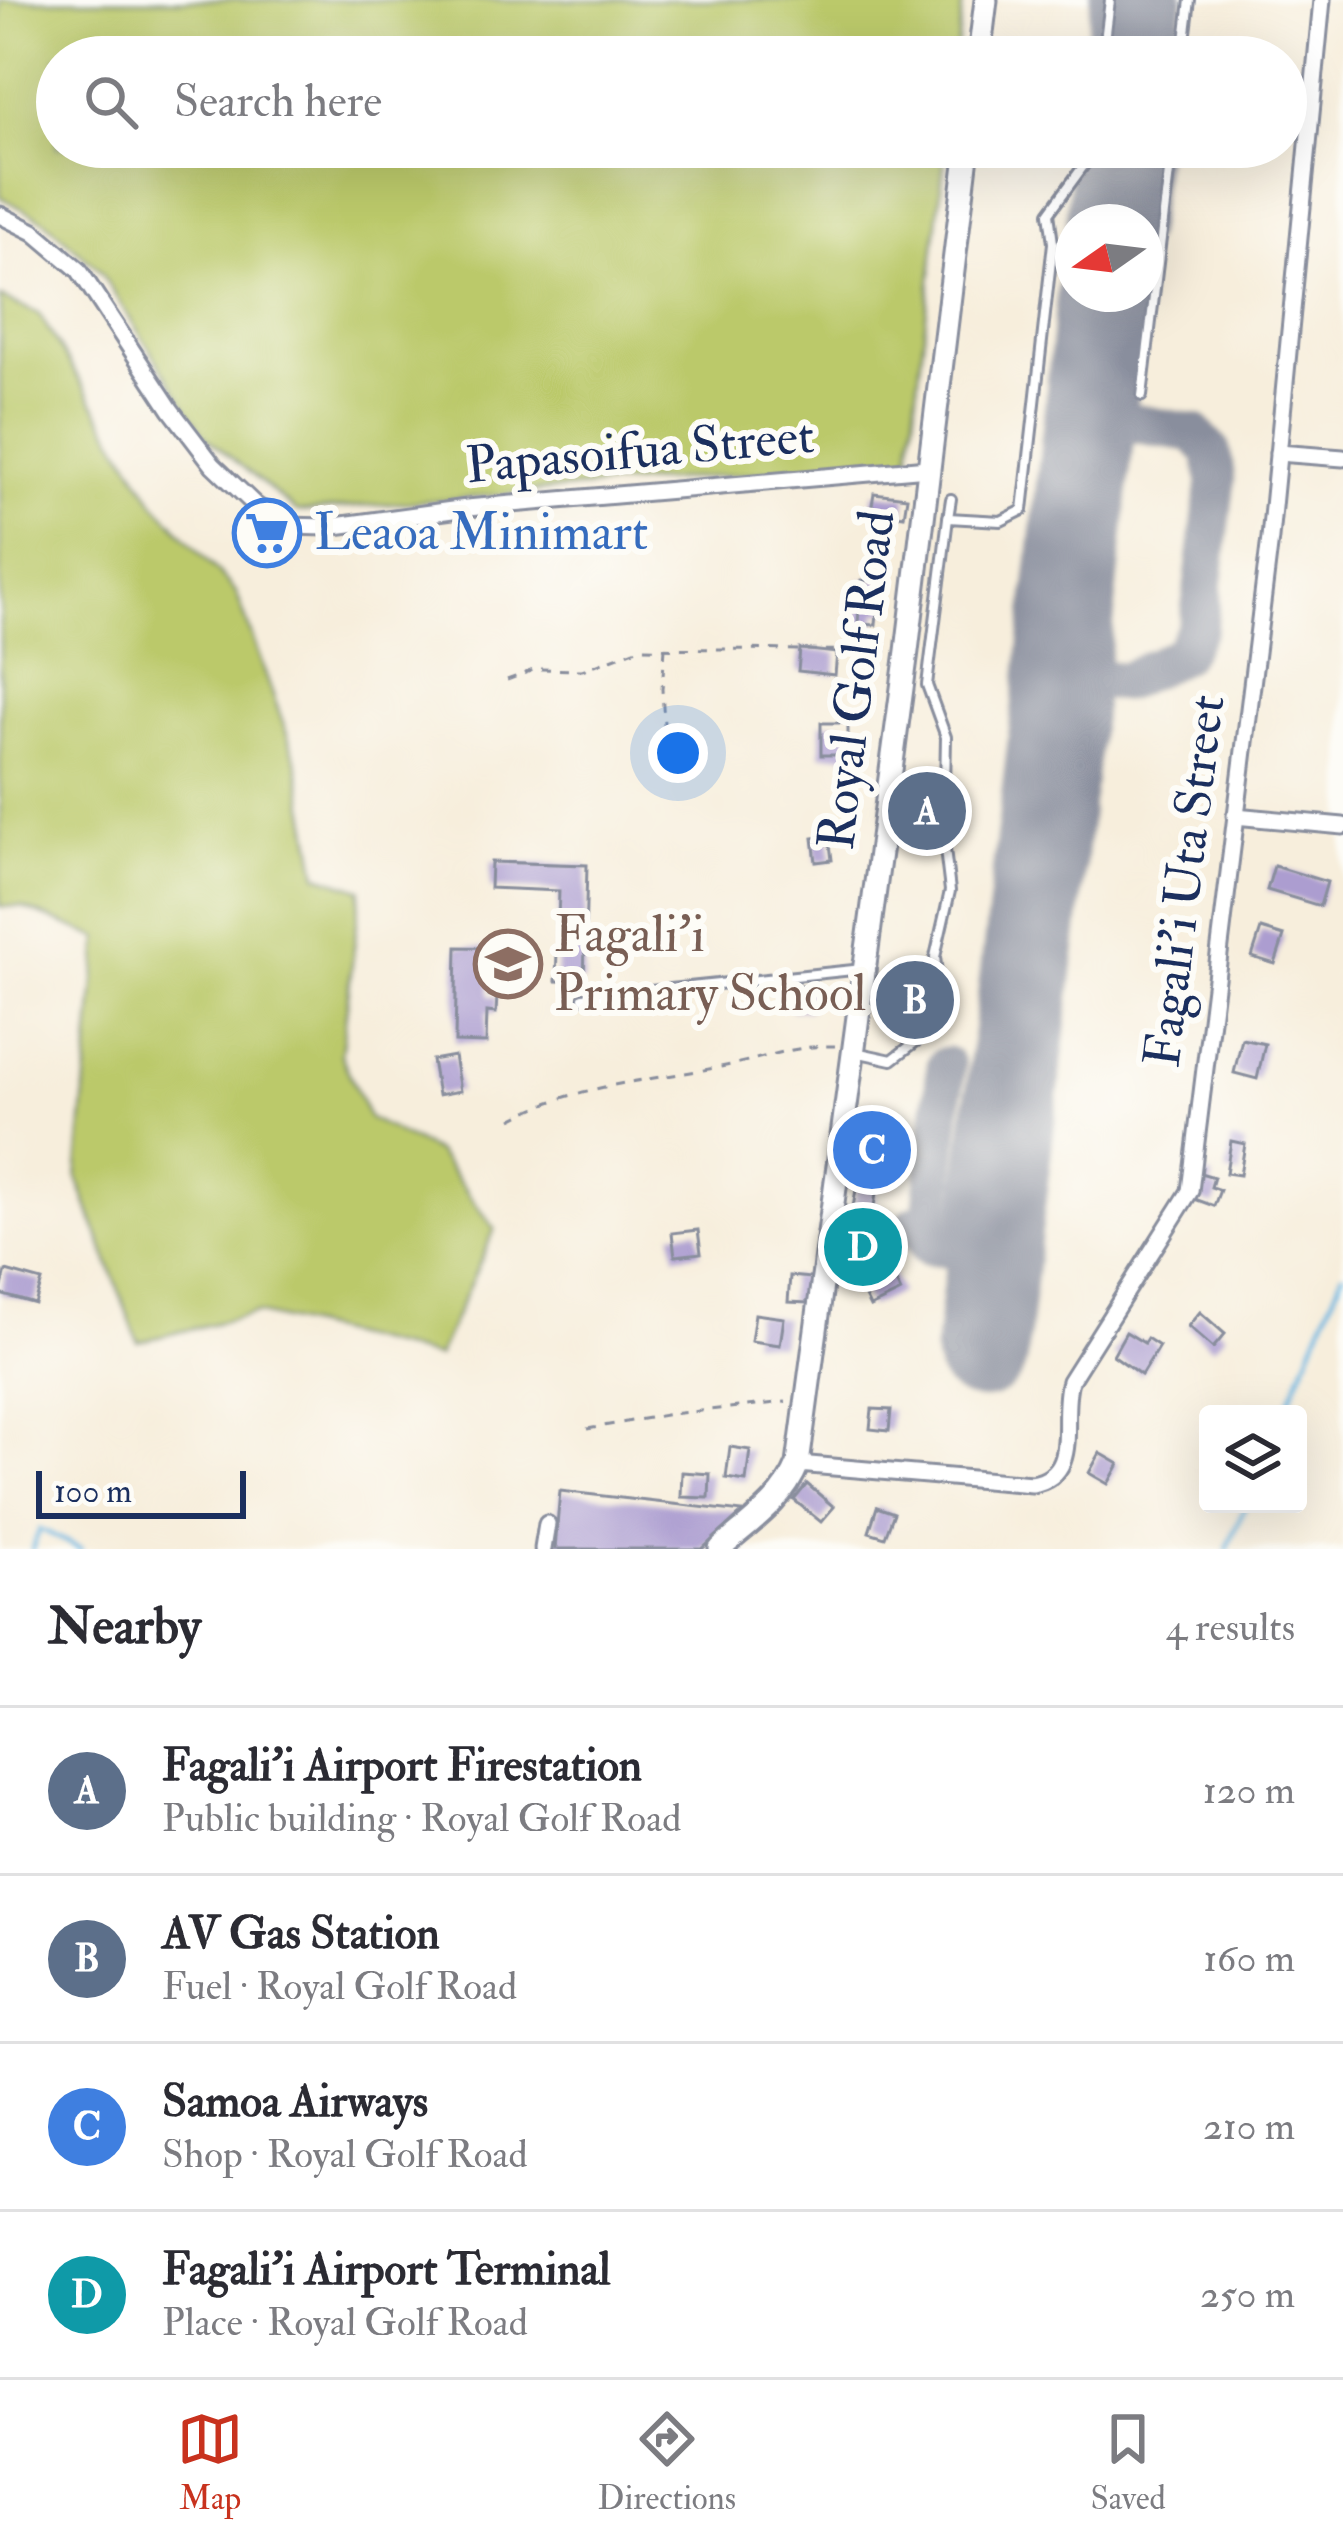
<!DOCTYPE html>
<html lang="en">
<head>
<meta charset="utf-8">
<style>
  body { margin:0; font-family:"IM FELL Double Pica",serif; background:#f7f7f7; color:#2b2b33 }
  .controls { position:absolute; right:36px; bottom:36px; display:grid; overflow:hidden; border-radius:12px; box-shadow:0 12px 48px #0002 }
  .controls button { width:108px; height:108px; display:grid; place-items:center; padding:0; border:0; border-bottom:3px solid #e1e1e2; background:#fff; color:#2b2b33; font:60px sans-serif }
  .compass { position:absolute; left:1055px; top:204px; width:108px; height:108px; border-radius:50%; background:#fff; box-shadow:0 12px 48px #0002; rotate:256deg }
  .scale { position:absolute; left:36px; bottom:30px; width:210px; box-sizing:border-box; padding-left:12px; border:6px solid #1b2f5e; border-top:0; font-size:33px; line-height:42px; white-space:nowrap; color:#1b2f5e; -webkit-text-stroke:9px #fdfcf7; paint-order:stroke }
  .you { position:absolute; left:678px; top:753px; width:42px; height:42px; margin:-30px; border:9px solid #fff; border-radius:50%; background:#1a73e8; box-shadow:0 0 0 18px #1a73e833 }
  .badge { display:grid; place-items:center; width:78px; height:78px; border-radius:50%; background:#c8321e; color:#fff; font-size:39px; font-weight:700 }
  .pin { position:absolute; translate:-50% -50%; border:6px solid #fff; box-shadow:0 3px 12px #0006 }
  .list { margin:0; padding:0; list-style:none }
  h2 { display:flex; justify-content:space-between; align-items:center; height:156px; margin:0; padding:0 48px; font-size:51px }
  h2 small { font-size:39px; font-weight:400; color:#7c7c81 }
  .list li { display:grid; grid-template-columns:78px 1fr auto; gap:36px; align-items:center; box-sizing:border-box; height:168px; padding:0 48px; border-top:3px solid #e1e1e2 }
  .list b { display:block; font-size:45px; white-space:nowrap }
  .list p { margin:0; font-size:39px; white-space:nowrap; color:#7c7c81 }
  .list em { font-size:39px; font-style:normal; color:#7c7c81 }
  .icon { flex:none; width:66px; height:66px; fill:none; stroke:currentColor; stroke-width:2; stroke-linecap:round; stroke-linejoin:round }
  .map { position:relative; flex:none; width:1343px; height:1549px; overflow:hidden }
  .search { position:absolute; background:#fff; box-shadow:0 12px 48px #0002; left:36px; right:36px; top:36px; height:132px; display:flex; align-items:center; gap:30px; box-sizing:border-box; padding:0 42px; border-radius:66px; color:#7c7c81; font-size:45px }
  .sheet { height:828px; background:#fff }
  nav { display:flex; justify-content:space-around; align-items:center; box-sizing:border-box; height:168px; border-top:3px solid #e1e1e2; background:#fff; font-size:33px; color:#7c7c81 }
  nav a { display:grid; justify-items:center; gap:6px }
  nav .on { color:#c8321e }
  .map>svg:first-child { display:block }
  .green { fill:#bbc96b; stroke:#6b7c64; stroke-width:3 }
  .lines { fill:none; stroke-linecap:round; stroke-linejoin:round }
  .stream { stroke:#67b6e1; stroke-width:4.5 }
  .taxiway { stroke:#898e9d; stroke-width:39 }
  .runway { stroke:#898e9d; stroke-width:93 }
  .building { fill:#ac9dd0 }
  .lane-casing { stroke:#898e9d; stroke-width:14 }
  .street-casing { stroke:#898e9d; stroke-width:21 }
  .secondary-casing { stroke:#898e9d; stroke-width:27 }
  .path { stroke:#898e9d; stroke-width:3; stroke-dasharray:9 9; stroke-linecap:butt }
  .lane { stroke:#fff; stroke-width:8 }
  .street { stroke:#fff; stroke-width:15 }
  .secondary { stroke:#fff; stroke-width:21 }
  .labels { text-anchor:middle; dominant-baseline:central; stroke-width:12; stroke-linejoin:round; paint-order:stroke }
  .street-label { font-size:51px; fill:#1b2f5e; stroke:#fdfcf7 }
  .shop-label { font-size:51px; fill:#366cbe; stroke:#fdfcf7; text-anchor:start }
  .education-label { font-size:51px; fill:#785e54; stroke:#fdfcf7; text-anchor:start }
</style>
</head>
<body>
<div class="map">
<svg width="1343" height="1549" viewBox="0 0 1343 1549">
  <rect width="100%" height="100%" fill="#fdfcf7"/>
  <filter id="ink" filterUnits="userSpaceOnUse"><feTurbulence type="fractalNoise" baseFrequency=".00833" numOctaves="2"/><feDisplacementMap in="SourceGraphic" scale="24" xChannelSelector="R" yChannelSelector="G"/><feConvolveMatrix kernelMatrix="1 2 1 2 8 2 1 2 1" color-interpolation-filters="sRGB"/></filter>
  <filter id="wash" filterUnits="userSpaceOnUse"><feTurbulence type="fractalNoise" baseFrequency=".004" numOctaves="4" result="noise"/><feDisplacementMap in="SourceGraphic" scale="48" xChannelSelector="R" yChannelSelector="G"/><feGaussianBlur stdDeviation="2.7" result="paint"/><feColorMatrix in="noise" values="0 0 0 0 0 0 0 0 0 0 0 0 0 0 0 0 0 1.4 0 .05"/><feComposite in="paint" operator="in"/></filter>
  <g filter="url(#wash)">
    <rect width="100%" height="100%" fill="#f7eedc"/>
    <g class="green">
      <polygon points="0,0 963,0 956,57 57,57 57,147 946,147 909,460 297,512 205,436 98,269 44,220 0,197"/>
      <polygon points="0,297 39,314 154,502 236,592 297,762 318,875 361,889 341,1055 369,1118 436,1152 495,1229 437,1357 256,1313 138,1342 77,1178 99,938 22,907 0,906"/>
    </g>
    <g class="lines">
      <g class="stream">
        <polyline points="1284,1414 1343,1273"/>
        <polyline points="32,1549 40,1529 81,1549"/>
        <polyline points="1227,1549 1246,1504"/>
      </g>
      <g class="taxiway">
        <polyline points="1062,675 1124,682 1181,655 1198,627 1216,481 1212,452 1194,433 1089,416"/>
        <polyline points="916,1224 928,1246 993,1253"/>
        <polyline points="928,1246 946,1066"/>
      </g>
      <g class="runway">
        <polyline points="1131,57 1137,0"/>
        <polyline points="1112,222 1120,147"/>
        <polyline points="981,1353 1062,675 1103,294"/>
      </g>
    </g>
    <g id="blocks">
      <g class="building">
        <polygon points="874,493 907,497 904,516 871,511"/>
        <polygon points="861,580 887,582 886,613 877,612 876,625 858,624"/>
        <polygon points="800,649 837,653 835,675 798,671"/>
        <rect x="821" y="723" width="27" height="32"/>
        <polygon points="829,836 832,860 816,862 813,838"/>
        <polygon points="491,862 587,865 584,982 556,981 559,891 490,888"/>
        <polygon points="1274,866 1327,882 1320,906 1267,890"/>
        <polygon points="1261,929 1284,936 1275,964 1252,957"/>
        <polygon points="457,947 501,948 500,972 489,972 489,996 497,996 496,1013 487,1012 486,1043 455,1042"/>
        <polygon points="791,986 809,986 810,1010 791,1011"/>
        <polygon points="906,989 927,994 924,1009 914,1006 912,1016 901,1014"/>
        <polygon points="1242,1039 1265,1044 1257,1079 1234,1073"/>
        <polygon points="454,1056 460,1091 438,1095 432,1060"/>
        <polygon points="867,1129 881,1130 878,1170 863,1169"/>
        <polygon points="1231,1141 1245,1144 1240,1175 1226,1173"/>
        <polygon points="859,1171 879,1175 873,1212 885,1238 883,1256 901,1292 870,1307 859,1285 836,1282 845,1225 850,1226"/>
        <polygon points="1197,1172 1214,1177 1211,1187 1220,1190 1214,1206 1189,1197"/>
        <polygon points="698,1230 701,1253 675,1256 672,1233"/>
        <polygon points="6,1271 42,1281 35,1304 0,1294"/>
        <polygon points="790,1276 811,1278 809,1303 788,1302"/>
        <polygon points="1200,1312 1225,1334 1213,1348 1188,1326"/>
        <polygon points="755,1314 784,1318 780,1345 751,1341"/>
        <polygon points="1126,1332 1144,1343 1147,1338 1159,1346 1141,1375 1113,1355"/>
        <polygon points="872,1409 891,1410 889,1431 870,1429"/>
        <polygon points="730,1447 750,1450 746,1481 726,1478"/>
        <polygon points="1100,1453 1119,1464 1108,1484 1089,1473"/>
        <polygon points="682,1472 710,1474 709,1498 681,1497"/>
        <polygon points="807,1484 834,1507 821,1522 794,1500"/>
        <polygon points="560,1491 743,1512 702,1549 555,1549"/>
        <polygon points="877,1507 894,1513 885,1537 869,1532"/>
      </g>
    </g>
  </g>
  <g filter="url(#ink)">
    <use href="#blocks" fill-opacity="0" stroke="#898e9d" stroke-width="3"/>
    <g class="lines">
      <defs>
        <g id="lane">
          <polyline points="1103,57 1110,0"/>
          <polyline points="1183,57 1190,0"/>
          <polyline points="1142,396 1172,147"/>
          <polyline points="948,518 951,499"/>
          <polyline points="917,845 945,830"/>
          <polyline points="583,998 863,969"/>
          <polyline points="915,1014 920,1038"/>
          <polyline points="855,1052 892,1060 931,1030 939,989 935,957 950,891 944,841 946,737 927,685 948,518 1001,521 1023,510 1053,243 1049,213 1090,157 1091,147"/>
        </g>
        <g id="street">
          <polyline points="0,215 34,232 79,270 171,410 213,465 255,505 285,526 328,527 467,508 928,468"/>
          <polyline points="1278,453 1343,458"/>
          <polyline points="1235,816 1343,826"/>
          <path d="M798,1464L1032,1484C1083,1475 1059,1420 1070,1381L1190,1191L1270,538L1322,0"/>
          <polyline points="543,1549 547,1524"/>
        </g>
        <g id="secondary">
          <polyline points="979,57 986,0"/>
          <path d="M720,1549C749,1523 783,1502 798,1464L907,651L968,147"/>
        </g>
      </defs>
      <use href="#lane" class="lane-casing"/>
      <use href="#street" class="street-casing"/>
      <use href="#secondary" class="secondary-casing"/>
      <g class="path">
        <polyline points="665,648 662,689 666,758"/>
        <polyline points="507,680 536,669 582,670 640,648 887,651"/>
        <path d="M512,1119C581,1082 660,1080 735,1064C771,1056 798,1045 835,1046"/>
        <polyline points="587,1429 671,1414 786,1402"/>
      </g>
      <use href="#lane" class="lane"/>
      <use href="#street" class="street"/>
      <use href="#secondary" class="secondary"/>
    </g>
  </g>
  <defs>
    <symbol id="supermarket-ring" viewBox="-11 -11 22 22"><circle r="9.5" fill="#fdfcf7" stroke="#3f7fe0" stroke-width="1.5"/><path d="M-6-5.5h2.5l.6 2H6L4.5 2H-2.5L-4.4-4H-6ZM-1.5 3.2a1.3 1.3 0 1 0 .1 0ZM3 3.2a1.3 1.3 0 1 0 .1 0Z" fill="#3f7fe0"/></symbol>
    <symbol id="school-ring" viewBox="-11 -11 22 22"><circle r="9.5" fill="#fdfcf7" stroke="#8d6e63" stroke-width="1.5"/><path d="M0-5L7-2L0 1L-7-2ZM-4 1L0 2.5L4 1V4Q0 6-4 4Z" fill="#8d6e63"/></symbol>
  </defs>
  <g fill-rule="evenodd">
    <use href="#supermarket-ring" x="229" y="495" width="76" height="76"/>
    <use href="#school-ring" x="470" y="926" width="76" height="76"/>
  </g>
  <g class="labels">
    <g class="street-label">
      <text transform="translate(640 451) rotate(-5)">Papasoifua Street</text>
      <text transform="translate(857 680) rotate(-83)">Royal Golf Road</text>
      <text transform="translate(1185 881) rotate(-83)">Fagali'i Uta Street</text>
    </g>
    <g class="shop-label">
      <text x="314" y="533">Leaoa Minimart</text>
    </g>
    <g class="education-label">
      <text x="554" y="935">Fagali'i<tspan x="554" dy="59">Primary School</tspan></text>
    </g>
  </g>
</svg>
<div class="controls">
<button><svg class="icon" aria-label="layers" viewBox="0 0 24 24"><path d="M12 4l9 5-9 5-9-5zM3 14l9 5 9-5"/></svg></button>
</div>
<svg class="compass" viewBox="-18 -18 36 36"><path d="M0-13l5 13h-10z" fill="#e53935"/><path d="M0 13l5-13h-10z" fill="#7c7c81"/></svg>
<div class="scale">100 m</div>
<div class="you"></div>
<div class="pin badge" style="left:927px;top:811px;background:#5c6f8a">A</div>
<div class="pin badge" style="left:915px;top:1000px;background:#5c6f8a">B</div>
<div class="pin badge" style="left:872px;top:1150px;background:#3f7fe0">C</div>
<div class="pin badge" style="left:863px;top:1247px;background:#0f9aa8">D</div>
<div class="search"><svg class="icon" aria-label="search" viewBox="0 0 24 24"><circle cx="10" cy="10" r="6"/><path d="M15 15l6 6"/></svg>Search here</div>
</div>
<section class="sheet">
<h2>Nearby<small>4 results</small></h2>
<ul class="list">
<li><span class="badge" style="background:#5c6f8a">A</span><div><b>Fagali'i Airport Firestation</b><p>Public building · Royal Golf Road</p></div><em>120 m</em></li>
<li><span class="badge" style="background:#5c6f8a">B</span><div><b>AV Gas Station</b><p>Fuel · Royal Golf Road</p></div><em>160 m</em></li>
<li><span class="badge" style="background:#3f7fe0">C</span><div><b>Samoa Airways</b><p>Shop · Royal Golf Road</p></div><em>210 m</em></li>
<li><span class="badge" style="background:#0f9aa8">D</span><div><b>Fagali'i Airport Terminal</b><p>Place · Royal Golf Road</p></div><em>250 m</em></li>
</ul>
</section>
<nav>
<a class="on"><svg class="icon" aria-label="map" viewBox="0 0 24 24"><path d="M3 6l6-2 6 2 6-2v14l-6 2-6-2-6 2zM9 4v14M15 6v14"/></svg>Map</a>
<a><svg class="icon" aria-label="directions" viewBox="0 0 24 24"><path d="M12 3l9 9-9 9-9-9zM9 14v-3h6M13 9l2 2-2 2"/></svg>Directions</a>
<a><svg class="icon" aria-label="saved" viewBox="0 0 24 24"><path d="M7 4h10v16l-5-4-5 4z"/></svg>Saved</a>
</nav>
</body>
</html>
